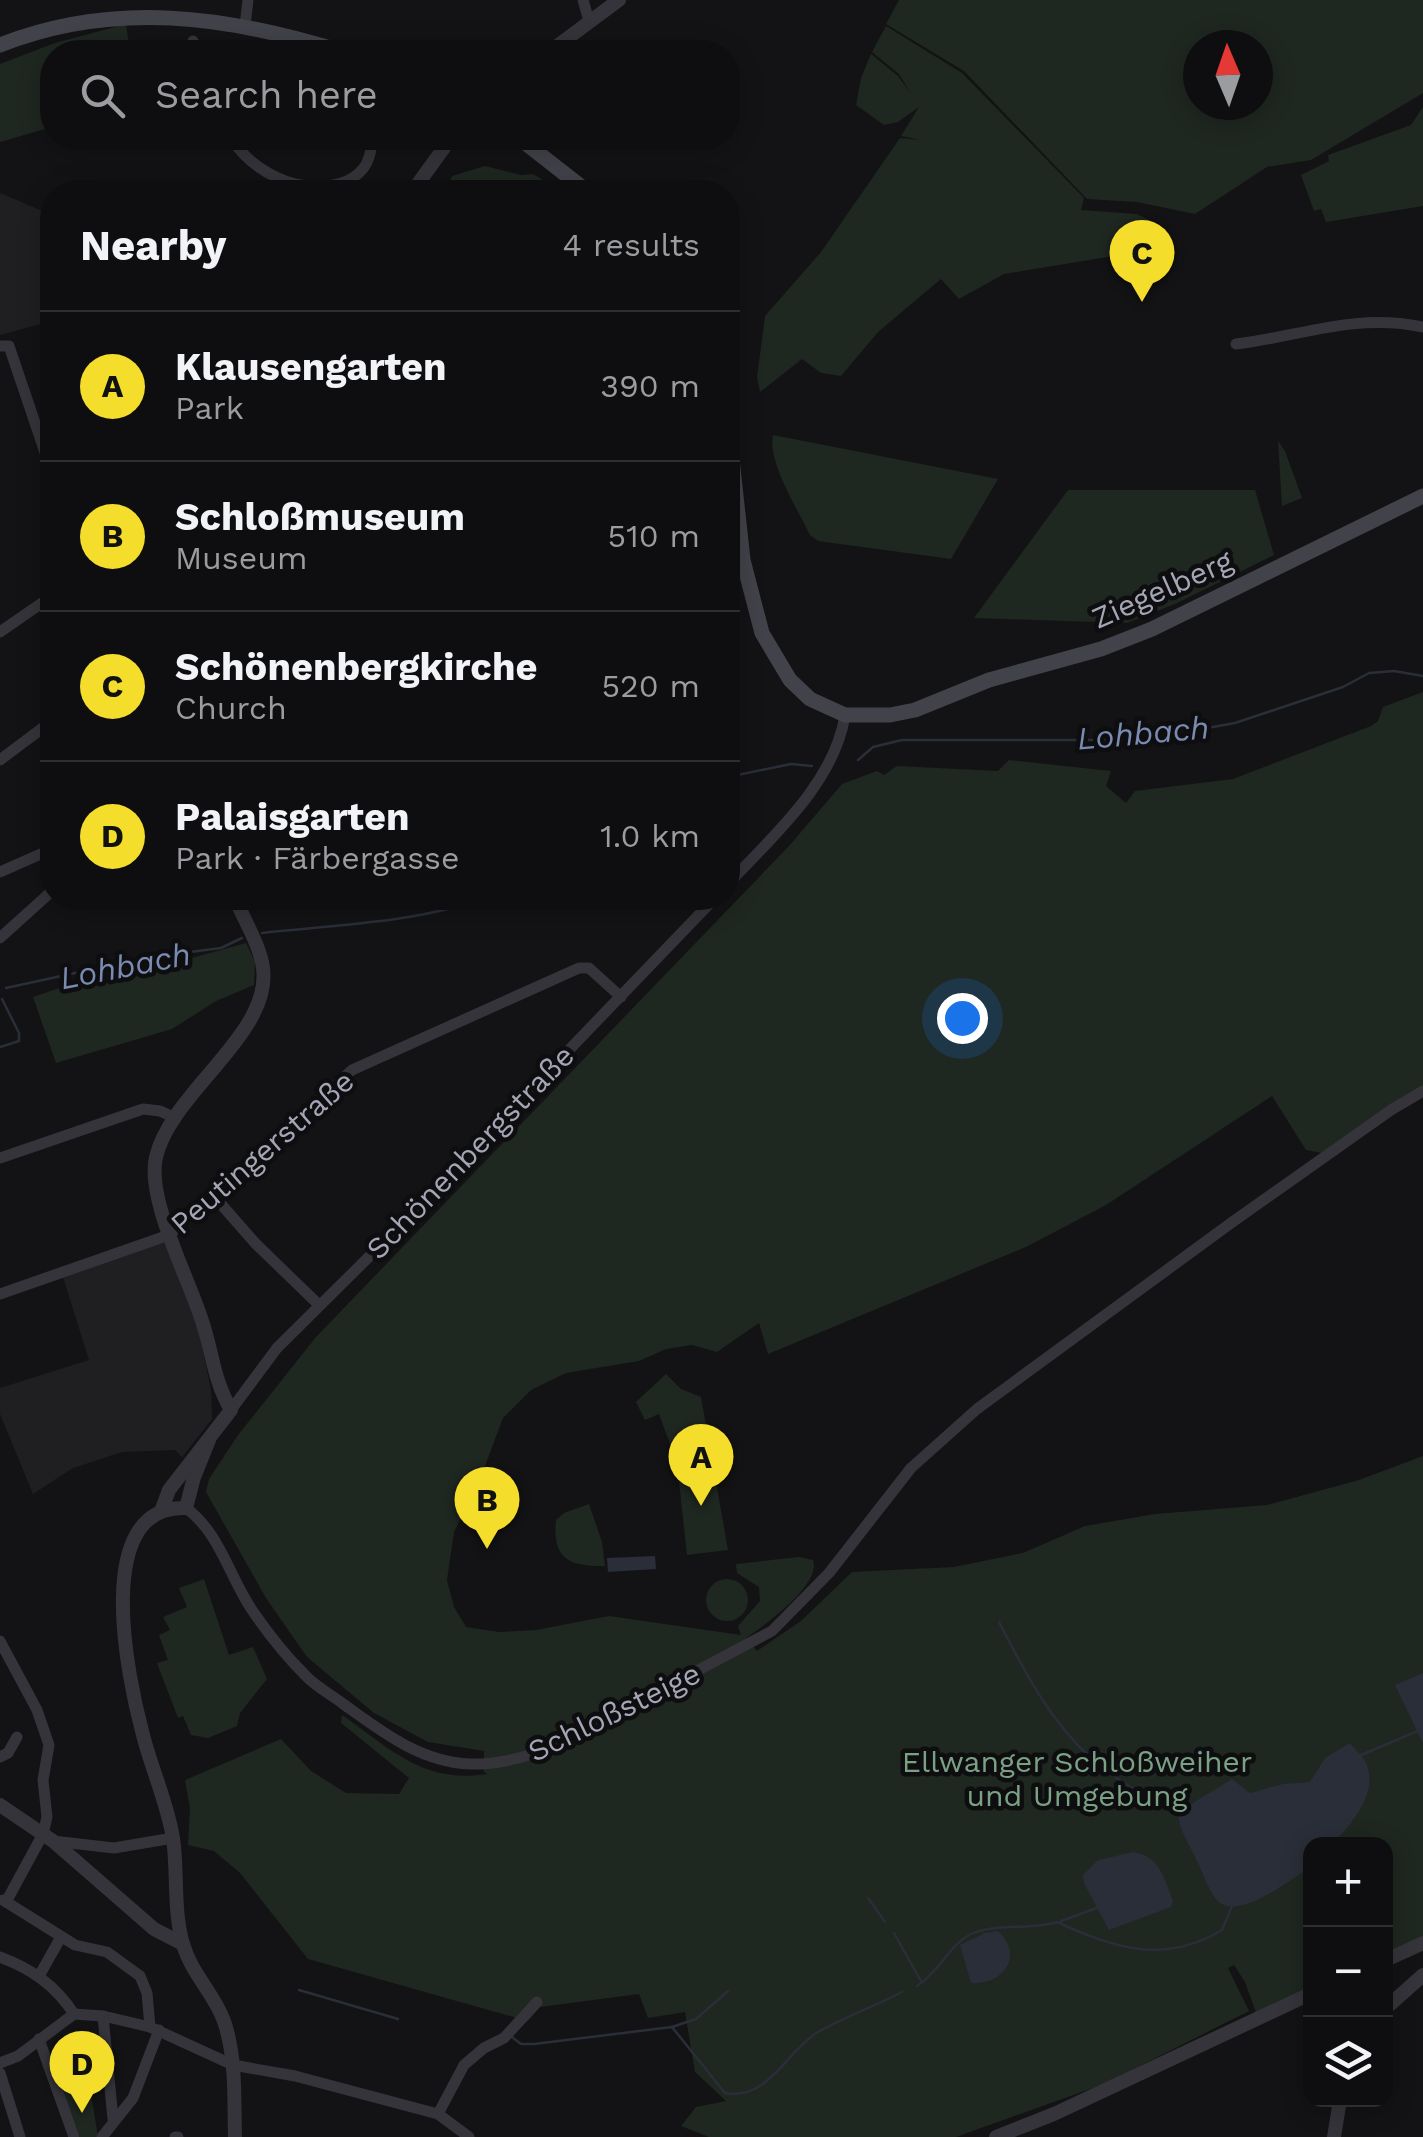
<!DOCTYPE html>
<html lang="en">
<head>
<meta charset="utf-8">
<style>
  body { margin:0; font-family:"Work Sans",sans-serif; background:#171719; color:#f1f3f6 }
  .controls { position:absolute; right:30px; bottom:30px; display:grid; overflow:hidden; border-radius:20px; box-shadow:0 5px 25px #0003 }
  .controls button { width:90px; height:90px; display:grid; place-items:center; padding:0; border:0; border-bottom:2px solid #2e2e30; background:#0e0e10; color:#f1f3f6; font:50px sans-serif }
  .compass { position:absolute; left:1183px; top:30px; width:90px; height:90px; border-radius:50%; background:#0e0e10; box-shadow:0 5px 25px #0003; rotate:358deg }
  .you { position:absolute; left:962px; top:1018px; width:35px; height:35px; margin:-25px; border:8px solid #fff; border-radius:50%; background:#1a73e8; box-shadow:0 0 0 15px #1a73e833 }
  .badge { display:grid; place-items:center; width:65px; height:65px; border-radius:50%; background:#f4dd2b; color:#111; font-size:32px; font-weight:700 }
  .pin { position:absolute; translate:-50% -82px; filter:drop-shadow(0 2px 5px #0008) }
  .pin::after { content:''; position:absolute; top:52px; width:35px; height:30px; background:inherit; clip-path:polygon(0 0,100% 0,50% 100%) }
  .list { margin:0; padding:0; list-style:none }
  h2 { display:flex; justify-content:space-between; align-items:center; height:130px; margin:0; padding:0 40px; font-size:42px }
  h2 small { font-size:32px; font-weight:400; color:#9b9c9f }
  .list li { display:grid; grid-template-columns:65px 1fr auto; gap:30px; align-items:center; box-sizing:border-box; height:150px; padding:0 40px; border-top:2px solid #2e2e30 }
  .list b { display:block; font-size:38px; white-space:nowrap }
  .list p { margin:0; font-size:32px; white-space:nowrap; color:#9b9c9f }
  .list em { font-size:32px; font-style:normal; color:#9b9c9f }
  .icon { flex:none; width:55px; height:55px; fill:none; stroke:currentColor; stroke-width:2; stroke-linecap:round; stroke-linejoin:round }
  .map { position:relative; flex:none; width:1423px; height:2137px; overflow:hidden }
  .search { position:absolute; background:#0e0e10; box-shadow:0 5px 25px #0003; left:40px; top:40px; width:700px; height:110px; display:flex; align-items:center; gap:25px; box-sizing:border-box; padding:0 35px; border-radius:40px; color:#9b9c9f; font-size:38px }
  .panel { position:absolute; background:#0e0e10; box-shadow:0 5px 25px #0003; left:40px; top:180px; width:700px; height:730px; border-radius:40px }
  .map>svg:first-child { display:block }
  .built { fill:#1f1f22 }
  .green { fill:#1f2721; fill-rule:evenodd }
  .water { fill:#292e38 }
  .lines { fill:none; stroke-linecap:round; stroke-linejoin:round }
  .stream { stroke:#292e38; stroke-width:2.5 }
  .minor { stroke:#34343a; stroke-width:11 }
  .tertiary { stroke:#34343a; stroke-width:14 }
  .secondary { stroke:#42424a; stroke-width:15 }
  .labels { text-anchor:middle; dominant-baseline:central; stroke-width:9; stroke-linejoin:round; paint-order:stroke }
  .street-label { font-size:30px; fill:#a4a6b5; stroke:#0e0e10 }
  .park-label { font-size:30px; fill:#7ba185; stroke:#0e0e10 }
  .water-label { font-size:32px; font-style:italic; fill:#7a8bb1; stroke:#0e0e10 }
</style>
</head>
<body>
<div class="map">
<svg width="1423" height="2137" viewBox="0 0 1423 2137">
  <rect width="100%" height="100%" fill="#131315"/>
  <g class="built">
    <polygon points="0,193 52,215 52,321 0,335"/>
    <polygon points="165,1242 198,1327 211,1390 212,1419 182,1457 175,1450 122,1452 73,1468 33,1494 0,1414 0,1388 89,1360 63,1277"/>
  </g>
  <g class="green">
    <path d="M899,0H1423V93L1311,160L1267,167L1195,214L1137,202L1087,199L964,71L886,24ZM1198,45H1258V105H1198Z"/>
    <polygon points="126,24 130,52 52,52 52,127 0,142 0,64 55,43"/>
    <polygon points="886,26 962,73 1084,198 1081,210 1137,214 1165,228 1168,247 1004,274 959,299 941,279 878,332 841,376 821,373 802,359 760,392 757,377 765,316 821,252 900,138 920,140 901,136 919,107 898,122 884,125 856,105 861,78 871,54 898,76 911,94 899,74 872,52"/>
    <polygon points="1423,107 1423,206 1326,222 1321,209 1314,211 1301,175 1329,161 1328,155 1411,125"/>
    <polygon points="485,166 521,175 533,174 560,190 574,192 444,192 452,176"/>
    <path d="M728,316C744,338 737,371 737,397L732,399L728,380Z"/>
    <path d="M773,435L998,479L951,559L818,541L810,535C798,510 767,461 773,435Z"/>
    <polygon points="1278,441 1285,451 1302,498 1282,506"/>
    <polygon points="1068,490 1255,490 1274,555 1175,604 1127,623 974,618"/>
    <path d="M1423,692V1087L1322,1153L1306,1150L1272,1096L1106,1205L1026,1247L768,1354L759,1323L717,1352L692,1345L666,1349L639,1361L566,1373L531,1390L503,1418L479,1482L454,1532L447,1580L454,1607L466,1627L499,1632L536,1630L609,1616L741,1635L738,1626L760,1601L759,1587L737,1573L736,1564L799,1557L813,1560C822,1584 765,1625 746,1638L757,1651L801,1621L852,1572L954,1567L1023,1553L1085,1526L1155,1514L1267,1505L1359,1480L1423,1456V1943L1386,1960V1844H1310V1994L1258,2018L1245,1982L1234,1965L1228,1968L1249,2011L1104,2084L956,2137H709L681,2126L696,2107L726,2101L695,2072L685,2012L648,2018L639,1994L540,2007L528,2021L308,1959L240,1873L214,1851L188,1845L190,1808L185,1780L281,1739L311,1771L346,1793L399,1794L409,1778L341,1723L342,1715C391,1749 423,1784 487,1774L484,1772V1751L428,1742L374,1713L307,1657L266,1598L206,1492L209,1479L238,1435L316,1337L789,846L842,784L877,771L884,775L897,766L998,771L1009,760L1111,771L1106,786L1126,803L1135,791L1233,779L1371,726L1378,721L1383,707Z"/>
    <polygon points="246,943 255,962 254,985 216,1001 172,1029 56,1063 33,997 130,964 134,974"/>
    <polygon points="666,1374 681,1389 701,1397 728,1550 687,1555 677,1463 659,1414 645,1420 636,1402"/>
    <path d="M589,1504L602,1542L605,1566C569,1567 552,1559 556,1520L564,1513Z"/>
    <circle cx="727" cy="1600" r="21"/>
    <polygon points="204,1579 229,1655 253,1647 267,1679 240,1713 237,1726 208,1738 191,1735 183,1716 178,1718 157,1663 168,1660 159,1635 170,1630 163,1617 187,1607 179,1588"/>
    <polygon points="89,2082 98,2137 80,2137 61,2088"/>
  </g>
  <g class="water">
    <polygon points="655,1556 656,1569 608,1572 607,1558"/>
    <polygon points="1423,1673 1423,1743 1395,1685"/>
    <path d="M1350,1743C1354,1749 1362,1755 1365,1761C1381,1791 1351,1825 1332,1844H1310V1866L1305,1871C1285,1883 1234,1924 1215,1898C1208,1888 1203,1874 1198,1863C1191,1847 1178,1829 1178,1812L1232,1779L1250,1793L1283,1784L1310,1782L1325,1758Z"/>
    <path d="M1133,1852C1160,1856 1164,1878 1173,1901L1171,1907L1109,1930L1084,1883L1083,1875L1098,1860Z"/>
    <path d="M998,1931C1025,1956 1003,1985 971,1983L960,1945L985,1933Z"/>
  </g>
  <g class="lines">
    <g class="stream">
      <polyline points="858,760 873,747 902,740 1109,740 1158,732 1196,730 1235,723 1343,687 1369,673 1394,671 1423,676"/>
      <polyline points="728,777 791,764 812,766"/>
      <path d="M262,933C322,926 427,922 480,898"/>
      <polyline points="6,988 144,958 221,948 242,938"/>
      <polyline points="0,1047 19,1041 19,1033 2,999"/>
      <path d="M999,1622C1024,1670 1049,1720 1090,1757C1107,1773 1127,1785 1147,1798"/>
      <polyline points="1361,1755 1423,1729"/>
      <polyline points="1163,1805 1179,1812"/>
      <polyline points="868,1898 885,1922"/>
      <polyline points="1061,1921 1097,1908"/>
      <polyline points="894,1933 922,1983"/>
      <path d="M917,1986C938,1973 949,1946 969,1935C995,1922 1030,1931 1057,1922C1114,1948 1164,1965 1222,1930L1232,1906"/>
      <polyline points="299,1990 398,2019"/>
      <polyline points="672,2027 696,2019 728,1991"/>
      <path d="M512,2037L521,2044H534L672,2027L725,2093C769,2101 786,2051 818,2032C845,2017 875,2006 902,1992"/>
    </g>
    <g class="minor">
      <polyline points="583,0 589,21"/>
      <polyline points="245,26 248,0"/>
      <polyline points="193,41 196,52"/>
      <path d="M231,138C242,155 258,169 278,178C315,195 375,189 371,138"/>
      <path d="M1236,344C1302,336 1354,313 1423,327"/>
      <polyline points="0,346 9,346 52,473"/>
      <polyline points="0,632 52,596"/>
      <polyline points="0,760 52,721"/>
      <polyline points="0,872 52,849"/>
      <path d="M728,884C772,837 835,782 845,715"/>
      <polyline points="0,938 52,891"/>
      <polyline points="0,1158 143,1109 160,1111 173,1117"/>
      <polyline points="213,1195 256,1244 319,1305"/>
      <polyline points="0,1294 169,1235 352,1070 579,968 589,968 621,997"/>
      <polyline points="231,1410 277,1348 393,1233 715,898"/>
      <path d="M186,1508C220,1533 229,1576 252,1610C267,1632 286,1656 305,1675C315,1686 330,1694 342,1703C381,1731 420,1762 470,1764C502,1765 531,1756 559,1744L772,1631L829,1573L911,1468L977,1409L1231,1223L1391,1110L1423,1091"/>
      <polyline points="0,1641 37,1710 49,1745 43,1780 47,1817 43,1834 6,1902"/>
      <polyline points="0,1757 8,1753 17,1737"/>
      <polyline points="53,1841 114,1848 173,1838"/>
      <polyline points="3,1900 75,1945 107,1952 140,1976 147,1993 150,2027"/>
      <path d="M0,1957C32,1969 56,1986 74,2014"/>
      <polyline points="39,1976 61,1937"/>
      <polyline points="74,2014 103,2016 150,2027 233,2065 295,2076 438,2114 469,2137"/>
      <polyline points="103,2016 113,2119"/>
      <polyline points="39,2039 74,2137"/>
      <polyline points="0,2063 18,2056 74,2014"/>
      <polyline points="0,2073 20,2137"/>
      <polyline points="438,2114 464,2065 484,2048 504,2038 537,2002"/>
      <polyline points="102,2137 133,2098 159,2030"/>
      <polyline points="175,2137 178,2137"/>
    </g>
    <g class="tertiary">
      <polyline points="549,52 619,0"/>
      <polyline points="412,192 451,138"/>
      <path d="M209,1440L194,1477L186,1508C90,1504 128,1679 143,1735C152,1770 167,1802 173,1838C178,1872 173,1910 183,1944C192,1976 219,1998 227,2031C236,2065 234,2102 235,2137"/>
      <path d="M162,1509L169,1490L231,1410C214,1381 213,1355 203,1324C190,1280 146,1200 156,1157C171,1092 272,1034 263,968C260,945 244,920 235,898"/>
      <polyline points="0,1805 53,1841 154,1929 183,1944"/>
      <polyline points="1386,1960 1423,1943"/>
      <polyline points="1386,2008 1423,1975"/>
      <polyline points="996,2137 1054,2114 1310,1994"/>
      <polyline points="1334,2137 1340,2100"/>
    </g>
    <g class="secondary">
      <path d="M0,45C115,0 227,16 343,52"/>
      <polyline points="519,138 588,192"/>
      <polyline points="728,422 743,560 762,633 790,680 810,699 845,715 890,715 915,710 989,680 1101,649 1152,629 1423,496"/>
    </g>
  </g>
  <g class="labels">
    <g class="street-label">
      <text transform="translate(1162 589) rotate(-24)">Ziegelberg</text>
      <text transform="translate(262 1152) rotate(-41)">Peutingerstraße</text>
      <text transform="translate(470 1152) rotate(-46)">Schönenbergstraße</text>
      <text transform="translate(614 1712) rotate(-26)">Schloßsteige</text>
    </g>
    <g class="park-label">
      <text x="1077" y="1761">Ellwanger Schloßweiher<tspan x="1077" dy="34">und Umgebung</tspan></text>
    </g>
    <g class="water-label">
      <text transform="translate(1143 733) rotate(-5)">Lohbach</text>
      <text transform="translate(125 966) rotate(-11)">Lohbach</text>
    </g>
  </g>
</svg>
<div class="controls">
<button>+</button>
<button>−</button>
<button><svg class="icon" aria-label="layers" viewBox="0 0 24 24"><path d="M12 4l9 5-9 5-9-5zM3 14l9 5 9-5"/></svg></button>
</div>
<svg class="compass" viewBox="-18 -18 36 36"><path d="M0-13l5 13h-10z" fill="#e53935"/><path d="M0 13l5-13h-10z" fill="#9b9c9f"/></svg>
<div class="you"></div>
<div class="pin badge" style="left:701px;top:1506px">A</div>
<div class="pin badge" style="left:487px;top:1549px">B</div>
<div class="pin badge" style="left:1142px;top:302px">C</div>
<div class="pin badge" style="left:82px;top:2113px">D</div>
<div class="search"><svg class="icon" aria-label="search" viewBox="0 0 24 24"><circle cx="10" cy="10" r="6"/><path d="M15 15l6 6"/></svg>Search here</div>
<section class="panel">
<h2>Nearby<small>4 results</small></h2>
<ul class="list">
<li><span class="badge">A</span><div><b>Klausengarten</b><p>Park</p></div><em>390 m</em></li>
<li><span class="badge">B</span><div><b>Schloßmuseum</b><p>Museum</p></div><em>510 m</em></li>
<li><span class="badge">C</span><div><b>Schönenbergkirche</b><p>Church</p></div><em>520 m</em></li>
<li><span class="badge">D</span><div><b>Palaisgarten</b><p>Park · Färbergasse</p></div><em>1.0 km</em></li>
</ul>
</section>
</div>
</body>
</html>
